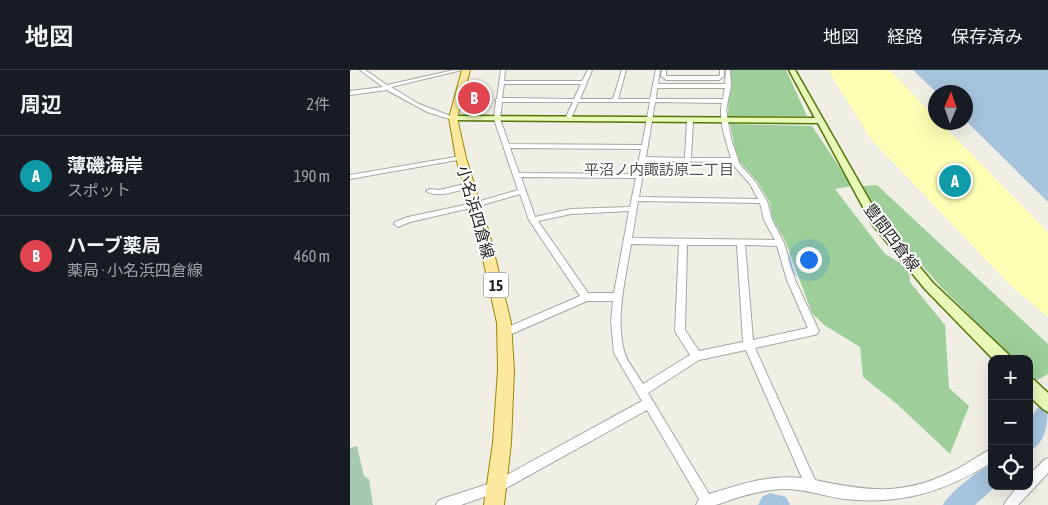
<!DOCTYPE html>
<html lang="ja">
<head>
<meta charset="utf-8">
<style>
  body { margin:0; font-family:"Asap Condensed","Noto Sans JP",sans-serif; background:#20242c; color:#f1f3f6 }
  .controls { position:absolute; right:15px; bottom:15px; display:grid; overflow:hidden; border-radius:10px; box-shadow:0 5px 20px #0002 }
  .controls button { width:45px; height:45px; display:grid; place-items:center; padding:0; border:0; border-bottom:1px solid #363941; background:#171b24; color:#f1f3f6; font:25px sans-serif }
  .compass { position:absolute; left:578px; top:15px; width:45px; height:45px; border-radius:50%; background:#171b24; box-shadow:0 5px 20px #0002; rotate:2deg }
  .you { position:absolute; left:458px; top:189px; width:18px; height:18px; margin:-12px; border:4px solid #fff; border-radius:50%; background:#1a73e8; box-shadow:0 0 0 8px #1a73e833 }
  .badge { display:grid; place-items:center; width:32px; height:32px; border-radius:50%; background:#db2777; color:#fff; font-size:16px; font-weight:700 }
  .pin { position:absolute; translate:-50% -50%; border:2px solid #fff; box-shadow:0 1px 5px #0006 }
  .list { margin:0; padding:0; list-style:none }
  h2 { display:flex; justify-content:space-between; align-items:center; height:65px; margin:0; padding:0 20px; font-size:21px }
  h2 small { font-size:16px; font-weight:400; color:#9ea1a6 }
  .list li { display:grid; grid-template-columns:32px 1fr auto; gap:15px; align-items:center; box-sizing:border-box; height:80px; padding:0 20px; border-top:1px solid #363941 }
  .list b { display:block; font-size:19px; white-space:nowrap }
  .list p { margin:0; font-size:16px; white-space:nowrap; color:#9ea1a6 }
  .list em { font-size:16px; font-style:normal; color:#9ea1a6 }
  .icon { flex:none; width:28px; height:28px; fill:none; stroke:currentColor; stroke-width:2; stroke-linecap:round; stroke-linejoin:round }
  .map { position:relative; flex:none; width:698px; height:435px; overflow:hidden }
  header { display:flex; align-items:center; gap:30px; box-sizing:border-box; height:70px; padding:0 25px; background:#171b24; border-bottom:1px solid #363941 }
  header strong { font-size:24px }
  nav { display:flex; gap:28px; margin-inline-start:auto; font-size:18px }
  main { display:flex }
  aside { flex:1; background:#171b24 }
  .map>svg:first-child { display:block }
  .forest { fill:#9ecf9a }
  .sand { fill:#fdffb5 }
  .cemetery { fill:#a7c9b4 }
  .parking { fill:#e7e7e7 }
  .water { fill:#a6c4dd }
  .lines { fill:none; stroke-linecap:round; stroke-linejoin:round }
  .river { fill:#a6c4dd; fill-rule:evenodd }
  .street-casing { stroke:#a6a6a6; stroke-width:2 }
  .secondary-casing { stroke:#517705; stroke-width:3 }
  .primary-casing { stroke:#9a8a00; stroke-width:2 }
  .street { fill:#fff; fill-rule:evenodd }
  .secondary { fill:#e8f9ba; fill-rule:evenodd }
  .primary { fill:#fce99f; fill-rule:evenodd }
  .shaded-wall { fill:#84817a }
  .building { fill:#bdb8af; stroke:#84817a }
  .labels { text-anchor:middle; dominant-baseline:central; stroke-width:4; stroke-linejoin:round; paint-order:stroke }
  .far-neighbourhood-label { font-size:15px; fill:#525252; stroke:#fff }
  .shield { fill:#fff; stroke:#626262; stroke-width:1 }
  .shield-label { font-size:15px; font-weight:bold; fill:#1f1f1f }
  .street-label { font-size:16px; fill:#1f1f1f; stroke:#fff }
</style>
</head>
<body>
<header>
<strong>地図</strong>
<nav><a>地図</a><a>経路</a><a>保存済み</a></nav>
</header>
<main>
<aside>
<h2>周辺<small>2件</small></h2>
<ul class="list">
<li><span class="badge" style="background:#0f9aa8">A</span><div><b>薄磯海岸</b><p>スポット</p></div><em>190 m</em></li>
<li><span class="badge" style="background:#e0444e">B</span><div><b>ハーブ薬局</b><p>薬局 · 小名浜四倉線</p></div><em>460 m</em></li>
</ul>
</aside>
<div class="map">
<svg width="698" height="435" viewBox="0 0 698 435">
  <rect width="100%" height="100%" fill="#f0efe6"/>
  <g class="forest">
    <polygon points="379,0 436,0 457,46 378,47"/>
    <polygon points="380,54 462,56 502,116 485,119 535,184 559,198 560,212 595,255 599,318 619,336 600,384 547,334 513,307 510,277 474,255 462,243 435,170 423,150 419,131 407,111 387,89"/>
    <polygon points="527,115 698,274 698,304 685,311 679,304 679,289 663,289 590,216 535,153 512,116"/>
  </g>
  <polygon class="sand" points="478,0 540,0 585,47 586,52 591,53 698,162 698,247 662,217 521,69"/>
  <polygon class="cemetery" points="7,376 14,406 19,409 23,435 0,435 0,378"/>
  <polygon class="parking" points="116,27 118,27 118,31 132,29 129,48 121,47 114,43"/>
  <polygon class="water" points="563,0 698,0 698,132 616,51 616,22 586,22"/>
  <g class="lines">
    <g class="river">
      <path d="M698,331C698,350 698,372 679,381C679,361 677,340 698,331Z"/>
      <path d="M642,394V416H646L625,435H593C598,424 629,399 642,394Z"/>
      <polygon points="420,423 436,427 440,435 408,435 412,427"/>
    </g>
    <defs>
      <g id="street">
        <polygon points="10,0 15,0 37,15 104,0 112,0 41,17 69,34 106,48 103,50 77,42 37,20 0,25 0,21 33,17"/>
        <path d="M151,0H155L154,11H232L238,0H242L230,29H263L272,0H276L268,29H300L306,0H310L308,14H375L376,0H380L381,16L376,40L381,69L390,95L405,111L417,131L422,150L434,173L445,210L469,261L467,264L464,265L405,278L465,410C516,421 553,426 601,402C615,396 628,385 642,379V392C595,422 551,435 494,429C474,426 455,419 435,419C417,419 399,424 383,429C377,431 370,434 365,435C359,435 352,435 346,435L349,429L297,340L151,421L111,435H86L88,431L92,429L144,412L292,331L264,283L261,251L263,231H237L157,266L154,267L151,266L149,263L151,260L230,226L179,150L170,124L125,137L60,152L48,157L44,154L45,152L58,147L124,133L168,120L144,49L146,31L145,30L147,29ZM154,14H231L224,29L152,28ZM307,18H375L373,29H306ZM152,32H223L215,49L218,51L221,49L228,32H300L292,75L159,74L150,49ZM305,32L372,33C368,50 376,71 381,88H341L343,50L340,48L337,50L335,88L296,87ZM160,78L291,79L286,104L169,103ZM295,91L382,92L385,97L400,114L408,129L289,127ZM171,107L286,108L280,137L221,139L185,147ZM288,131L410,133L414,150L425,170L282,168ZM279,141L264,223H238L188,151L221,144ZM281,174L329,175L325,261L340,285L293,314C288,305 276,291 274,281C265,247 276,207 281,174ZM337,175H387L393,272L349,281L335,260ZM395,175L427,176L437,210L458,258L403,270ZM396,280L452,408C419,404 390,415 359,424L298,323L349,290Z"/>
        <polygon points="312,0 316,0 316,5 317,6 368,6 370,5 370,0 374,0 374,6 369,10 316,10 311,6"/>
        <polygon points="111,86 113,87 113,89 0,109 0,105"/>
        <path d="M119,113H121V117C109,120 88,129 76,121L80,119L89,120Z"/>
        <polygon points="698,388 698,403 668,435 654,435 656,431 668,416 679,416 679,405 694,390"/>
      </g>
      <g id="secondary">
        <polygon points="439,0 445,0 530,149 583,213 658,284 660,289 643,289 575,219 522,154 468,53 103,50 99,48 103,46 465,48"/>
        <polygon points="679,308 684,310 698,323 698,342 693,339 679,326"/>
      </g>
      <polygon id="primary" points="112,0 120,0 107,48 116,88 140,166 161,253 164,300 161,373 154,435 134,435 143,373 148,300 147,253 128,166 106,88 99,48"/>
    </defs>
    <use href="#street" class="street-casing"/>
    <use href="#secondary" class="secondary-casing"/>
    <use href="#primary" class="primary-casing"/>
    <use href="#street" class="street"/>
    <use href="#secondary" class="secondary"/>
    <use href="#primary" class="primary"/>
  </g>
  <polygon class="shaded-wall" points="136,19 141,30 140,38 130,39 125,28"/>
  <polygon class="building" points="136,19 136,27 125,28 127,21"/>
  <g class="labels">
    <g class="far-neighbourhood-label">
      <text x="309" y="99">平沼ノ内諏訪原二丁目</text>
    </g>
    <rect class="shield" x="133.5" y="202.5" width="25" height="25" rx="4"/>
    <g class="shield-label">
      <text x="146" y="215">15</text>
    </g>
    <g class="street-label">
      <text transform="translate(126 142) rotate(74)">小名浜四倉線</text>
      <text transform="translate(542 167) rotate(53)">豊間四倉線</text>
    </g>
  </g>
</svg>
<div class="controls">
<button>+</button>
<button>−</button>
<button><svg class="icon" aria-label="locate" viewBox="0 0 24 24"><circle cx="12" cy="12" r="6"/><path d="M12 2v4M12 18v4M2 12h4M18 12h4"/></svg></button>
</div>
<svg class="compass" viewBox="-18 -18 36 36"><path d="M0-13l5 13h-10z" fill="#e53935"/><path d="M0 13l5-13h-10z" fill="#9ea1a6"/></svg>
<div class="you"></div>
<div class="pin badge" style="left:605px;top:111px;background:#0f9aa8">A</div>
<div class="pin badge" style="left:124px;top:28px;background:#e0444e">B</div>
</div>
</main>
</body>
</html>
